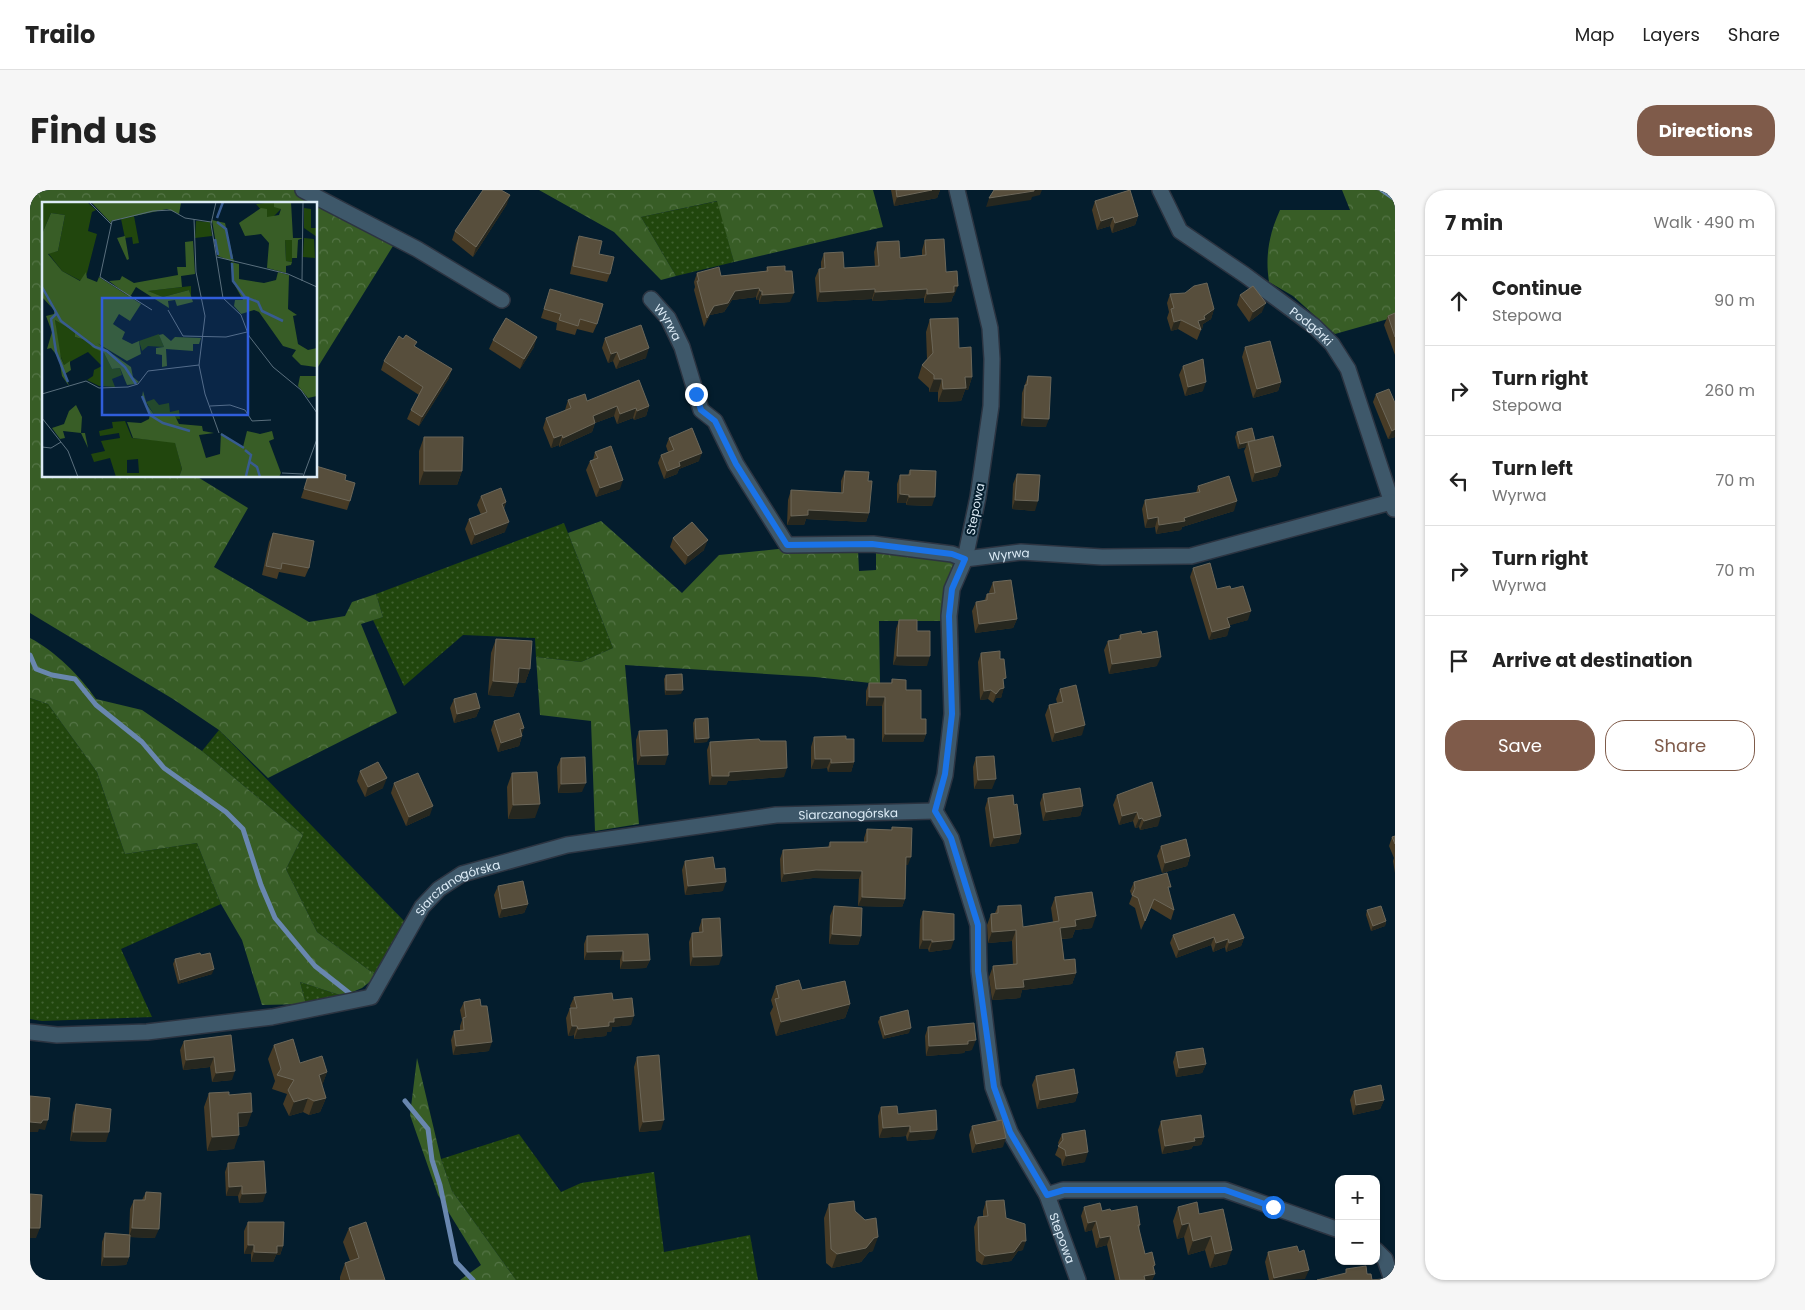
<!DOCTYPE html>
<html lang="en">
<head>
<meta charset="utf-8">
<style>
  body { margin:0; font-family:Poppins,sans-serif; background:#f6f6f6; color:#222 }
  .controls { position:absolute; right:15px; bottom:15px; display:grid; overflow:hidden; border-radius:10px; box-shadow:0 1px 4px #0004 }
  .controls button { width:45px; height:45px; display:grid; place-items:center; padding:0; border:0; border-bottom:1px solid #e0e0e0; background:#fff; color:#222; font:25px sans-serif }
  .stop { position:absolute; width:15px; height:15px; margin:-11px; border:4px solid #1a73e8; border-radius:50%; background:#fff }
  .stop.end { background:#1a73e8; border-color:#fff; box-shadow:0 1px 5px #0008 }
  .list { margin:0; padding:0; list-style:none }
  h2 { display:flex; justify-content:space-between; align-items:center; height:65px; margin:0; padding:0 20px; font-size:21px }
  h2 small { font-size:16px; font-weight:400; color:#767676 }
  .list li { display:grid; grid-template-columns:32px 1fr auto; gap:15px; align-items:center; box-sizing:border-box; height:90px; padding:0 20px; border-top:1px solid #e0e0e0 }
  .list b { display:block; font-size:19px; white-space:nowrap }
  .list p { margin:0; font-size:16px; white-space:nowrap; color:#767676 }
  .list em { font-size:16px; font-style:normal; color:#767676 }
  .actions { display:flex; gap:10px; padding:15px 20px }
  .actions a { flex:1; padding:11px 0; border:1px solid #7f5b4a; border-radius:20px; text-align:center; font-size:18px; color:#7f5b4a }
  .actions .main { background:#7f5b4a; color:#fff }
  .icon { flex:none; width:28px; height:28px; fill:none; stroke:currentColor; stroke-width:2; stroke-linecap:round; stroke-linejoin:round }
  .map { position:relative; flex:none; width:1365px; height:1090px; overflow:hidden; border-radius:20px }
  header { display:flex; align-items:center; gap:30px; box-sizing:border-box; height:70px; padding:0 25px; background:#fff; border-bottom:1px solid #e0e0e0 }
  header strong { font-size:24px }
  nav { display:flex; gap:28px; margin-inline-start:auto; font-size:18px }
  .intro { display:flex; align-items:center; justify-content:space-between; box-sizing:border-box; height:120px; padding:0 30px }
  h1 { margin:0; font-size:35px }
  .button { padding:12px 22px; border-radius:20px; background:#7f5b4a; color:#fff; font-size:18px; font-weight:700 }
  main { display:flex; gap:30px; padding:0 30px }
  aside { flex:1; background:#fff; border-radius:20px; box-shadow:0 1px 4px #0004 }
  .map>svg:first-child { display:block }
  .grass { fill:url(#grass-dots) }
  .forest { fill:url(#forest-crowns) }
  .lines { fill:none; stroke-linecap:round; stroke-linejoin:round }
  .stream { stroke:#6987af; stroke-width:5 }
  .minor-casing { stroke:#2c3441; stroke-width:18 }
  .minor { stroke:#3e586a; stroke-width:15 }
  .wall { fill:#473b26 }
  .shaded-wall { fill:#26271f }
  .building { fill:#574e3c; stroke:#6c6759 }
  .route { stroke:#1a73e8; stroke-width:6 }
  .labels { text-anchor:middle; dominant-baseline:central; stroke-width:4; stroke-linejoin:round; paint-order:stroke }
  .street-label { font-size:12px; fill:#dcebf6; stroke:#041d2d }
  .inset-river { fill:none; stroke:#385c90; stroke-width:2.5 }
  .inset-road { fill:none; stroke:#5a6f7d; stroke-width:1 }
  .view { fill:#305edb; fill-opacity:0.15; stroke:#305edb; stroke-width:2.5 }
  .inset-edge { fill:none; stroke:#dcebf6; stroke-width:2.5 }
</style>
</head>
<body>
<header>
<strong>Trailo</strong>
<nav><a>Map</a><a>Layers</a><a>Share</a></nav>
</header>
<div class="intro"><h1>Find us</h1><a class="button">Directions</a></div>
<main>
<div class="map">
<svg width="1365" height="1090" viewBox="0 0 1365 1090">
  <defs>
    <pattern id="grass-dots" width="8" height="8" patternUnits="userSpaceOnUse" patternTransform="scale(1.25)"><rect width="8" height="8" fill="#21460d"/><path d="M2 2h.1M6 6h.1" fill="none" stroke="#416131" stroke-width="1.8" stroke-linecap="round"/></pattern>
    <pattern id="forest-crowns" width="20" height="18" patternUnits="userSpaceOnUse" patternTransform="scale(1.25)"><rect width="20" height="18" fill="#385d26"/><path d="M2 6a3 3 0 1 1 6 0M12 15a3 3 0 1 1 6 0" fill="none" stroke="#547446"/></pattern>
  </defs>
  <rect width="100%" height="100%" fill="#041d2d"/>
  <g class="grass">
    <polygon points="688,11 704,72 646,86 611,27"/>
    <polygon points="534,333 583,458 551,472 506,467 505,448 433,445 374,496 343,430 353,427 346,404"/>
    <polygon points="0,508 18,514 67,582 95,664 167,653 191,714 91,759 122,827 12,831 0,829"/>
    <polygon points="189,540 376,733 347,786 287,742 256,679 273,645 172,561"/>
    <polygon points="270,792 313,806 276,814"/>
    <polygon points="489,944 531,1002 551,993 624,982 634,1062 720,1045 728,1090 486,1090 422,1001 411,969"/>
  </g>
  <g class="forest">
    <polygon points="0,0 264,0 363,56 286,180 286,14 14,14 14,286 166,286 218,318 184,377 279,432 315,426 322,412 346,404 353,427 331,434 367,523 238,588 189,540 143,509 0,423"/>
    <polygon points="509,0 843,0 853,37 704,72 687,11 611,27 646,86 631,90 584,42"/>
    <path d="M1312,0H1365V127L1305,144L1263,106L1239,92C1235,66 1239,44 1250,20H1320Z"/>
    <polygon points="571,331 652,403 689,365 748,359 828,360 829,381 846,380 846,363 926,371 911,431 849,431 850,494 785,487 595,475 609,634 565,641 561,531 510,525 506,467 551,472 583,458 538,343"/>
    <path d="M0,448C25,461 50,486 66,509L112,520L172,561L273,645L256,679L287,742L347,786L332,798L313,806L270,792L276,814L232,815L212,750L191,714L167,653L95,664L67,582L18,514L0,508Z"/>
    <polygon points="387,868 411,969 422,1001 486,1090 430,1090 451,1075 408,1005 380,925"/>
  </g>
  <g class="lines">
    <g class="stream">
      <polyline points="1352,0 1365,9"/>
      <polyline points="0,465 6,479 22,485 45,489 66,515 112,552 134,578 196,622 213,639 231,695 245,728 285,776 323,806"/>
      <polyline points="375,911 398,939 402,970 410,995 426,1072 443,1090"/>
    </g>
    <defs>
      <g id="minor">
        <polyline points="273,0 387,59 472,110"/>
        <path id="s1" d="M927,0L960,138L962,169L961,216L948,307L935,369L922,399L919,426L922,524L915,585L905,621L921,648L948,735L949,781L963,897L980,942L1017,1005L1048,1090"/>
        <path id="s2" d="M1130,0L1150,41L1215,85L1284,136L1302,154L1318,179L1364,319"/>
        <path id="s3" d="M621,109L638,128L652,157L671,220L685,231L706,274L757,355L843,354L922,364L935,369L991,362L1072,367L1161,366L1361,312"/>
        <path id="s4" d="M0,842L27,845L117,842L242,827L341,807L392,717L409,699L432,684L537,655L746,625L905,621"/>
        <polyline points="1017,1005 1033,1000 1195,1000 1309,1040"/>
        <polyline points="1346,1060 1355,1069 1362,1090"/>
      </g>
    </defs>
    <use href="#minor" class="minor-casing"/>
    <use href="#minor" class="minor"/>
  </g>
  <g class="wall">
    <polygon points="861,0 910,0 907,8 864,16"/>
    <polygon points="1065,11 1108,26 1105,35 1082,43 1080,36 1067,40 1062,20"/>
    <polygon points="477,14 443,67 422,50 425,41"/>
    <polygon points="549,46 569,64 580,84 577,92 540,84 546,54"/>
    <polygon points="895,50 916,82 924,106 923,106 921,112 894,113 894,108 842,111 842,109 787,112 785,88 789,79 791,79 791,72 794,63 814,78 845,76 844,62 847,52 870,68 892,65 892,60"/>
    <polygon points="737,77 755,81 760,112 729,114 729,110 726,110 726,107 702,110 694,122 680,125 674,137 664,100 665,97 664,92 667,83 691,86 736,81"/>
    <polygon points="520,99 567,134 563,143 547,139 545,145 526,140 527,133 511,128"/>
    <polygon points="1140,104 1184,119 1181,129 1173,134 1172,139 1170,139 1171,140 1167,150 1148,139 1141,141 1137,128 1139,122 1137,113"/>
    <polygon points="1210,105 1232,122 1219,132 1207,115"/>
    <polygon points="1365,123 1365,165 1354,135 1358,126"/>
    <polygon points="900,129 929,158 942,187 938,200 935,200 931,211 908,212 908,202 899,202 899,198 888,188 892,175 897,169 896,142"/>
    <polygon points="575,148 616,168 586,179 583,171 578,173 572,158"/>
    <polygon points="463,150 504,157 490,179 459,159"/>
    <polygon points="385,156 419,188 389,236 377,229 381,220 389,205 351,180 354,171"/>
    <polygon points="1215,157 1251,192 1248,201 1223,208 1212,167"/>
    <polygon points="1153,176 1173,201 1155,206 1149,185"/>
    <polygon points="998,186 1016,237 991,236 992,203"/>
    <polygon points="1346,204 1365,213 1365,247 1358,249 1343,212"/>
    <polygon points="538,210 557,211 619,216 616,226 604,230 603,228 587,234 584,226 565,233 562,242 529,257 529,255 521,258 513,238 516,228 535,221 535,220"/>
    <polygon points="1207,242 1225,250 1251,276 1247,286 1222,292 1214,261 1216,257 1208,259 1205,247"/>
    <polygon points="394,247 432,281 427,295 389,295 389,261"/>
    <polygon points="639,248 669,271 649,279 647,284 634,289 628,273 631,265 638,262 636,256"/>
    <polygon points="565,262 590,299 566,307 556,280 560,271 563,270"/>
    <polygon points="880,280 902,316 876,315 876,313 867,313 867,294 870,285 878,285"/>
    <polygon points="815,281 838,291 839,323 836,332 776,329 774,335 757,335 758,310 761,300 811,303 811,291"/>
    <polygon points="987,284 1005,321 982,319 983,294"/>
    <polygon points="278,286 315,290 320,311 317,320 271,308"/>
    <polygon points="1168,296 1204,321 1152,337 1151,340 1126,344 1125,337 1115,338 1112,319 1115,310 1166,303"/>
    <polygon points="451,306 476,312 474,319 475,342 441,355 435,339 439,329 451,325 447,315"/>
    <polygon points="243,343 279,378 275,387 249,382 247,389 232,385 239,352"/>
    <polygon points="643,348 674,360 655,375 640,357"/>
    <polygon points="1163,378 1187,399 1201,399 1218,430 1199,435 1197,446 1179,450 1160,387"/>
    <polygon points="963,392 987,429 983,438 945,443 942,421 946,412 954,411 957,404 960,404 959,402"/>
    <polygon points="869,430 887,441 897,476 863,475 866,439"/>
    <polygon points="1112,444 1127,476 1079,484 1074,460 1078,451 1088,449 1090,445"/>
    <polygon points="466,449 500,479 495,493 488,492 483,507 458,505 461,463"/>
    <polygon points="951,463 974,495 971,508 966,508 963,513 958,509 950,510 948,472"/>
    <polygon points="636,485 651,504 635,505 634,489"/>
    <polygon points="862,489 876,500 891,529 896,544 893,552 852,552 852,516 836,516 836,501 839,493 861,493"/>
    <polygon points="1030,499 1052,545 1022,552 1015,525 1019,515 1027,513 1026,509"/>
    <polygon points="424,509 450,518 446,527 424,533 420,518"/>
    <polygon points="665,529 677,552 664,553 663,533"/>
    <polygon points="464,531 492,544 492,546 489,556 468,562 461,540"/>
    <polygon points="609,541 635,575 607,575 606,550"/>
    <polygon points="784,547 816,549 824,572 821,582 798,582 797,578 781,579 781,557"/>
    <polygon points="730,551 754,587 698,591 696,595 679,595 677,560 680,552"/>
    <polygon points="946,567 962,599 944,599 943,577"/>
    <polygon points="531,568 552,602 528,603 527,577"/>
    <polygon points="330,581 353,598 335,607 327,591"/>
    <polygon points="482,583 505,628 478,629 477,597"/>
    <polygon points="364,593 400,625 376,636 361,603"/>
    <polygon points="1013,604 1053,616 1050,626 1013,631 1010,613"/>
    <polygon points="1087,605 1128,636 1110,640 1109,637 1105,638 1103,631 1089,635 1083,615"/>
    <polygon points="958,608 984,615 991,644 988,653 960,657 955,618"/>
    <polygon points="862,637 878,675 876,675 875,709 872,717 828,716 829,689 783,688 751,692 750,669 753,660 798,657 800,652 834,652 834,648 837,639 861,640"/>
    <polygon points="1365,646 1365,683 1363,671 1364,668 1359,656 1362,647"/>
    <polygon points="1131,656 1160,666 1157,676 1132,683 1127,666"/>
    <polygon points="655,671 693,701 655,705 652,680"/>
    <polygon points="1104,692 1139,702 1144,720 1141,730 1121,718 1111,740 1105,718 1099,714 1102,706 1100,701"/>
    <polygon points="468,696 498,714 494,723 469,728 464,705"/>
    <polygon points="1025,707 1062,738 1045,740 1042,748 1032,749 1034,770 1046,783 1042,794 992,800 990,808 962,810 959,787 963,776 983,775 982,751 958,753 957,735 961,724 965,723 968,716 993,737 1023,732 1021,718"/>
    <polygon points="804,716 831,746 828,755 799,754 800,726"/>
    <polygon points="1337,720 1356,731 1355,736 1341,741 1336,725"/>
    <polygon points="893,721 921,759 899,762 898,759 889,759 890,730"/>
    <polygon points="672,729 689,775 660,776 659,752 662,743 669,743 669,738"/>
    <polygon points="1143,745 1214,748 1211,756 1196,762 1195,757 1183,762 1181,755 1146,768 1140,753"/>
    <polygon points="557,746 620,770 616,778 590,779 590,770 554,770 554,754"/>
    <polygon points="171,765 182,784 148,794 143,774 145,769"/>
    <polygon points="746,796 820,814 815,828 746,846 740,823 743,817 741,810"/>
    <polygon points="544,807 583,810 601,835 582,837 581,842 577,842 576,846 544,849 544,845 538,846 536,828 540,818 541,818 540,816"/>
    <polygon points="434,812 459,861 423,865 421,850 424,841 430,841 430,836 432,830 430,820"/>
    <polygon points="850,827 879,843 853,849 848,832"/>
    <polygon points="898,837 942,860 935,861 934,863 896,866 895,846"/>
    <polygon points="201,845 202,890 182,892 180,877 153,880 150,860 154,851"/>
    <polygon points="244,855 270,873 297,882 292,895 296,908 290,922 279,925 273,922 259,926 253,914 257,904 242,899 245,891 238,869"/>
    <polygon points="1146,862 1176,874 1172,883 1146,887 1143,872"/>
    <polygon points="607,867 631,940 609,942 604,877"/>
    <polygon points="1006,886 1048,903 1045,912 1007,919 1002,895"/>
    <polygon points="1324,901 1354,910 1350,919 1323,925 1320,910"/>
    <polygon points="179,903 199,905 217,936 208,937 204,959 177,961 174,917"/>
    <polygon points="46,914 76,952 40,951 43,923"/>
    <polygon points="851,917 868,924 904,949 877,951 876,946 849,948 848,926"/>
    <polygon points="1131,931 1174,947 1171,955 1163,956 1161,959 1132,964 1128,940"/>
    <polygon points="942,936 973,957 942,963 939,945"/>
    <polygon points="1032,944 1055,972 1032,976 1031,969 1025,965 1029,955 1028,953"/>
    <polygon points="198,973 233,1012 209,1013 208,1006 196,1006 195,982"/>
    <polygon points="116,1002 125,1048 100,1047 99,1067 96,1075 71,1076 72,1052 75,1043 99,1045 100,1019 104,1010 112,1010"/>
    <polygon points="956,1011 976,1028 993,1060 988,1061 981,1071 952,1075 946,1071 944,1037 948,1027 953,1027 953,1021"/>
    <polygon points="799,1014 825,1021 843,1061 839,1062 831,1072 802,1078 796,1073 794,1028"/>
    <polygon points="1054,1017 1072,1021 1081,1021 1110,1035 1109,1040 1115,1064 1124,1079 1125,1084 1122,1090 1085,1090 1077,1055 1066,1058 1062,1040 1055,1042 1051,1026"/>
    <polygon points="1148,1017 1169,1024 1197,1074 1180,1078 1175,1060 1158,1065 1154,1047 1147,1049 1143,1031"/>
    <polygon points="218,1032 253,1056 250,1065 246,1065 243,1072 221,1072 221,1064 214,1064 214,1041"/>
    <polygon points="319,1038 355,1090 310,1090 310,1087 315,1073 320,1071 313,1052"/>
    <polygon points="1238,1062 1269,1062 1275,1089 1239,1090 1235,1072"/>
  </g>
  <g class="shaded-wall">
    <polygon points="902,0 910,0 907,8 864,16 867,7"/>
    <polygon points="1003,0 1012,0 1010,5 1002,7 1001,10 956,17 959,8"/>
    <polygon points="480,5 477,14 443,67 446,57"/>
    <polygon points="1108,26 1105,35 1082,43 1085,33"/>
    <polygon points="1083,27 1080,36 1067,40 1071,31"/>
    <polygon points="924,96 928,96 924,106 923,106 921,112 894,113 897,104"/>
    <polygon points="729,98 726,107 702,110 694,122 680,125 674,137 677,128 684,116 705,101"/>
    <polygon points="845,99 842,109 787,112 790,102"/>
    <polygon points="897,99 894,108 842,111 845,102"/>
    <polygon points="730,101 732,101 729,110 726,110"/>
    <polygon points="764,103 760,112 729,114 732,105"/>
    <polygon points="1236,113 1232,122 1219,132 1223,122"/>
    <polygon points="1184,119 1181,129 1173,134 1172,139 1169,139 1168,131"/>
    <polygon points="1151,130 1148,139 1141,141 1144,132"/>
    <polygon points="507,147 504,157 490,179 494,169"/>
    <polygon points="619,158 616,168 586,179 590,170"/>
    <polygon points="587,162 583,171 578,173 581,164"/>
    <polygon points="422,179 419,188 389,236 392,227"/>
    <polygon points="935,187 942,187 938,200 935,200 931,211 908,212 913,199"/>
    <polygon points="904,189 912,189 908,202 899,202"/>
    <polygon points="1176,192 1173,201 1155,206 1158,197"/>
    <polygon points="1251,192 1248,201 1223,208 1227,199"/>
    <polygon points="587,216 584,226 565,233 562,242 529,257 533,248 563,226"/>
    <polygon points="619,216 616,226 604,230 607,221"/>
    <polygon points="606,218 603,228 587,234 590,224"/>
    <polygon points="994,228 1019,229 1016,237 991,236"/>
    <polygon points="1365,239 1365,247 1358,249 1362,241"/>
    <polygon points="532,245 529,255 521,258 524,248"/>
    <polygon points="1217,253 1216,257 1208,259 1210,254"/>
    <polygon points="672,263 669,271 649,279 647,284 634,289 637,281 649,272"/>
    <polygon points="1251,276 1247,286 1222,292 1225,283"/>
    <polygon points="394,281 432,281 427,295 389,295"/>
    <polygon points="593,290 590,299 566,307 570,298"/>
    <polygon points="870,304 879,305 876,313 867,313"/>
    <polygon points="879,307 905,307 902,316 876,315"/>
    <polygon points="985,310 1008,311 1005,321 982,319"/>
    <polygon points="1207,311 1204,321 1152,337 1151,340 1126,344 1129,335 1154,328"/>
    <polygon points="476,312 472,322 472,314"/>
    <polygon points="778,320 839,323 836,332 776,329 774,335 757,335 761,326"/>
    <polygon points="1128,327 1125,337 1115,338 1118,329"/>
    <polygon points="479,332 475,342 441,355 445,345"/>
    <polygon points="678,350 674,360 655,375 658,366"/>
    <polygon points="1221,421 1218,430 1194,437 1197,428"/>
    <polygon points="987,429 983,438 945,443 949,434"/>
    <polygon points="1200,437 1197,446 1179,450 1182,442"/>
    <polygon points="867,466 900,466 897,476 863,475"/>
    <polygon points="1131,467 1127,476 1079,484 1082,474"/>
    <polygon points="489,478 500,479 495,493 484,492"/>
    <polygon points="463,491 488,493 483,507 458,505"/>
    <polygon points="974,498 971,508 966,508 963,513 966,504 970,499"/>
    <polygon points="636,500 653,500 651,504 635,505"/>
    <polygon points="961,500 958,509 950,510 954,501"/>
    <polygon points="839,507 855,507 852,516 836,516"/>
    <polygon points="450,518 446,527 424,533 427,524"/>
    <polygon points="1055,535 1052,545 1022,552 1025,543"/>
    <polygon points="494,538 491,547 492,546 489,556 468,562 471,553 490,539"/>
    <polygon points="855,544 896,544 893,552 852,552"/>
    <polygon points="679,548 677,552 664,553 666,549"/>
    <polygon points="638,565 635,575 607,575 611,566"/>
    <polygon points="785,569 801,569 797,578 781,579"/>
    <polygon points="824,572 821,582 798,582 801,573"/>
    <polygon points="757,578 754,587 698,591 696,595 679,595 682,586 699,582"/>
    <polygon points="357,588 353,598 335,607 338,597"/>
    <polygon points="966,589 962,599 944,599 948,590"/>
    <polygon points="556,593 552,602 528,603 531,594"/>
    <polygon points="510,614 505,628 478,629 483,615"/>
    <polygon points="403,616 400,625 376,636 379,627"/>
    <polygon points="1053,616 1050,626 1013,631 1016,622"/>
    <polygon points="1107,622 1103,631 1089,635 1092,626"/>
    <polygon points="1131,626 1128,636 1110,640 1114,631"/>
    <polygon points="1112,628 1109,637 1105,638 1109,629"/>
    <polygon points="991,644 988,653 960,657 964,648"/>
    <polygon points="1160,666 1157,676 1132,683 1135,673"/>
    <polygon points="876,667 881,667 878,675 873,675"/>
    <polygon points="786,680 832,681 829,689 783,688 751,692 754,684"/>
    <polygon points="696,692 693,701 655,705 658,696"/>
    <polygon points="832,707 875,709 872,717 828,716"/>
    <polygon points="498,714 494,723 469,728 472,719"/>
    <polygon points="1066,726 1062,738 1045,740 1042,748 1026,749 1030,738 1045,730"/>
    <polygon points="1356,731 1355,736 1341,741 1343,736"/>
    <polygon points="986,740 982,751 958,753 962,742"/>
    <polygon points="802,744 831,746 828,755 799,754"/>
    <polygon points="1184,747 1181,755 1146,768 1149,760"/>
    <polygon points="1214,748 1211,756 1196,762 1199,753"/>
    <polygon points="1198,749 1195,757 1183,762 1186,753"/>
    <polygon points="893,750 902,750 898,759 889,759"/>
    <polygon points="924,750 921,759 899,762 902,752"/>
    <polygon points="593,761 590,770 554,770 557,762"/>
    <polygon points="692,766 689,775 660,776 663,767"/>
    <polygon points="620,770 616,778 590,779 593,771"/>
    <polygon points="184,779 182,784 148,794 150,790"/>
    <polygon points="1046,783 1042,794 992,800 990,808 962,810 966,799 993,790"/>
    <polygon points="820,814 815,828 746,846 751,832"/>
    <polygon points="604,826 601,835 582,837 581,842 577,842 576,846 544,849 548,839 579,832 584,828"/>
    <polygon points="542,836 547,836 544,845 538,846"/>
    <polygon points="881,838 879,843 853,849 855,845"/>
    <polygon points="946,850 942,860 935,861 934,863 896,866 899,856"/>
    <polygon points="462,852 459,861 423,865 426,856"/>
    <polygon points="184,867 180,877 153,880 156,870"/>
    <polygon points="1176,874 1172,883 1146,887 1149,878"/>
    <polygon points="205,881 202,890 182,892 186,883"/>
    <polygon points="297,882 292,896 289,885"/>
    <polygon points="1048,903 1045,912 1007,919 1010,910"/>
    <polygon points="278,908 273,922 259,926 264,912"/>
    <polygon points="296,908 290,922 279,925 284,911"/>
    <polygon points="1354,910 1350,919 1323,925 1326,915"/>
    <polygon points="222,922 217,936 202,937 208,923"/>
    <polygon points="13,930 18,930 15,940 9,939 8,942 0,942 0,932"/>
    <polygon points="634,930 631,940 609,942 613,932"/>
    <polygon points="880,936 876,946 849,948 853,938"/>
    <polygon points="907,940 904,949 877,951 880,942"/>
    <polygon points="43,942 79,942 76,952 40,951"/>
    <polygon points="209,945 204,959 177,961 182,947"/>
    <polygon points="1174,947 1171,955 1163,956 1161,959 1132,964 1135,956 1164,948"/>
    <polygon points="976,948 973,957 942,963 946,954"/>
    <polygon points="1058,962 1055,972 1032,976 1036,966"/>
    <polygon points="212,996 208,1006 196,1006 199,997"/>
    <polygon points="236,1003 233,1012 209,1013 212,1004"/>
    <polygon points="1066,1031 1062,1040 1055,1042 1058,1033"/>
    <polygon points="1159,1033 1154,1047 1147,1049 1152,1035"/>
    <polygon points="0,1038 10,1038 6,1048 0,1048"/>
    <polygon points="102,1038 129,1039 125,1048 99,1047"/>
    <polygon points="1080,1046 1077,1055 1066,1058 1070,1048"/>
    <polygon points="1181,1046 1175,1060 1158,1065 1163,1051"/>
    <polygon points="848,1047 843,1061 839,1062 831,1072 802,1078 807,1064 844,1048"/>
    <polygon points="992,1051 996,1051 993,1060 988,1061 981,1071 952,1075 955,1066"/>
    <polygon points="218,1055 224,1055 221,1064 214,1064"/>
    <polygon points="247,1056 253,1056 250,1065 246,1065 243,1072 221,1072 224,1062"/>
    <polygon points="1202,1060 1197,1074 1180,1078 1185,1064"/>
    <polygon points="74,1067 99,1067 96,1075 71,1076"/>
    <polygon points="1125,1075 1122,1084 1125,1084 1122,1090 1113,1090 1114,1086 1123,1076"/>
    <polygon points="1279,1080 1275,1089 1243,1090 1244,1088"/>
  </g>
  <g class="building">
    <polygon points="453,0 471,0 480,5 446,57 425,41"/>
    <polygon points="866,0 902,0 867,7"/>
    <polygon points="964,0 1004,0 1004,1 959,8"/>
    <polygon points="1100,0 1108,26 1085,33 1083,27 1071,31 1065,11"/>
    <polygon points="549,46 572,51 569,64 584,67 580,84 543,76"/>
    <polygon points="914,49 916,82 927,81 928,96 924,96 924,102 897,104 897,99 845,102 845,99 790,102 789,79 795,78 794,63 813,62 814,78 849,76 847,52 869,51 870,68 896,65 895,50"/>
    <polygon points="755,76 755,81 762,81 764,103 732,105 732,101 730,101 729,98 705,101 698,113 684,116 677,128 667,91 669,91 667,83 689,77 691,86 738,81 737,77"/>
    <polygon points="1177,93 1184,119 1174,126 1175,129 1168,131 1171,140 1151,130 1144,132 1141,119 1144,118 1140,104 1155,103 1164,96"/>
    <polygon points="1223,96 1236,113 1223,122 1210,105"/>
    <polygon points="520,99 573,114 567,134 550,129 548,136 529,130 531,124 514,119"/>
    <polygon points="1365,123 1365,147 1358,126"/>
    <polygon points="476,128 507,147 494,169 463,150"/>
    <polygon points="928,128 929,158 941,157 942,187 935,187 936,198 913,199 912,189 904,189 904,185 892,175 903,163 900,129"/>
    <polygon points="611,135 619,158 590,170 587,162 581,164 575,148"/>
    <polygon points="376,145 387,152 384,156 422,179 392,227 381,220 393,197 354,171 369,146 373,149"/>
    <polygon points="1240,151 1251,192 1227,199 1215,157"/>
    <polygon points="1173,169 1176,192 1158,197 1153,176"/>
    <polygon points="998,186 1021,187 1019,229 994,228 995,195 997,195"/>
    <polygon points="609,190 619,216 607,221 606,218 590,224 587,216 563,226 565,233 533,248 532,245 524,248 516,228 541,218 538,210 555,204 557,211"/>
    <polygon points="1359,199 1365,213 1365,239 1362,241 1346,204"/>
    <polygon points="662,238 672,263 649,272 650,276 637,281 631,265 644,260 639,248"/>
    <polygon points="1222,238 1225,250 1210,254 1207,242"/>
    <polygon points="1243,246 1251,276 1225,283 1218,252"/>
    <polygon points="394,247 433,247 432,281 394,281"/>
    <polygon points="581,256 593,290 570,298 560,271 568,268 565,262"/>
    <polygon points="286,276 316,285 315,290 325,293 320,311 274,299 278,286 286,286"/>
    <polygon points="880,280 906,281 905,307 879,307 879,305 870,304 870,285 880,285"/>
    <polygon points="815,281 839,282 838,291 842,291 839,323 778,320 778,325 761,326 761,300 813,303"/>
    <polygon points="987,284 1010,285 1008,311 985,310"/>
    <polygon points="1199,286 1207,311 1154,328 1155,331 1129,335 1128,327 1118,329 1115,310 1170,302 1168,296"/>
    <polygon points="471,298 476,312 472,314 479,332 445,345 439,329 457,322 451,306"/>
    <polygon points="662,332 678,350 658,366 643,348"/>
    <polygon points="243,343 284,351 279,378 252,373 251,379 236,376"/>
    <polygon points="1180,373 1187,399 1200,396 1201,399 1213,396 1221,421 1197,428 1200,437 1182,442 1163,378"/>
    <polygon points="981,390 987,429 949,434 946,412 957,410 957,404 965,403 963,392"/>
    <polygon points="869,430 887,430 887,441 900,441 900,466 867,466"/>
    <polygon points="1111,441 1112,444 1127,441 1131,467 1082,474 1078,451 1091,449 1090,445"/>
    <polygon points="466,449 502,451 500,479 489,478 488,493 463,491"/>
    <polygon points="970,461 970,469 974,469 976,488 973,489 974,498 970,499 966,504 961,500 954,501 951,463"/>
    <polygon points="652,484 653,500 636,500 636,485"/>
    <polygon points="862,489 876,490 876,500 891,500 891,529 896,529 896,544 855,544 855,507 839,507 839,493 862,493"/>
    <polygon points="1046,495 1055,535 1025,543 1019,515 1033,512 1030,499"/>
    <polygon points="446,503 450,518 427,524 424,509"/>
    <polygon points="489,523 494,538 490,539 492,546 471,553 464,531"/>
    <polygon points="678,528 679,548 666,549 665,529"/>
    <polygon points="637,540 638,565 611,566 609,541"/>
    <polygon points="816,546 816,549 824,549 824,572 801,573 801,569 785,569 784,547"/>
    <polygon points="729,549 730,551 756,551 757,578 699,582 699,586 682,586 680,552"/>
    <polygon points="964,566 966,589 948,590 946,567"/>
    <polygon points="555,567 556,593 531,594 531,568"/>
    <polygon points="348,572 357,588 338,597 330,581"/>
    <polygon points="507,582 510,614 483,615 482,583"/>
    <polygon points="388,583 403,616 379,627 364,593"/>
    <polygon points="1122,592 1131,626 1114,631 1112,628 1109,629 1107,622 1092,626 1087,605"/>
    <polygon points="1050,598 1053,616 1016,622 1013,604"/>
    <polygon points="983,605 984,615 987,614 991,644 964,648 958,608"/>
    <polygon points="862,637 882,638 881,667 876,667 875,709 832,707 832,681 786,680 754,684 753,660 800,657 800,652 837,652 837,639 862,640"/>
    <polygon points="1365,646 1365,654 1362,647"/>
    <polygon points="1156,649 1160,666 1135,673 1131,656"/>
    <polygon points="683,667 685,679 695,678 696,692 658,696 655,671"/>
    <polygon points="1137,683 1141,697 1138,697 1144,720 1124,709 1115,731 1108,708 1102,705 1105,698 1104,692"/>
    <polygon points="493,691 498,714 472,719 468,696"/>
    <polygon points="1062,702 1066,726 1045,730 1046,736 1030,738 1034,770 1045,769 1046,783 993,790 994,797 966,799 963,776 987,774 986,740 962,742 961,724 968,723 968,716 991,715 993,737 1029,731 1025,707"/>
    <polygon points="804,716 832,718 831,746 802,744"/>
    <polygon points="1351,716 1356,731 1343,736 1337,720"/>
    <polygon points="893,721 924,724 924,750 902,752 902,750 893,750"/>
    <polygon points="1204,724 1214,748 1199,753 1198,749 1186,753 1184,747 1149,760 1143,745"/>
    <polygon points="690,728 692,766 663,767 662,743 673,742 672,729"/>
    <polygon points="618,744 620,770 593,771 593,761 557,762 557,746"/>
    <polygon points="170,763 171,765 180,763 184,779 150,790 145,769"/>
    <polygon points="769,790 772,800 815,791 820,814 751,832 745,809 749,808 746,796"/>
    <polygon points="582,803 583,810 602,808 604,826 584,828 584,832 579,832 579,836 548,839 547,836 542,836 540,818 547,818 544,807"/>
    <polygon points="450,809 451,816 457,816 462,852 426,856 424,841 434,840 433,828 436,827 434,812"/>
    <polygon points="878,820 881,838 855,845 850,827"/>
    <polygon points="944,833 946,850 938,851 938,854 899,856 898,837"/>
    <polygon points="201,845 205,881 186,883 184,867 156,870 154,851"/>
    <polygon points="263,849 270,873 292,866 297,882 289,885 296,908 284,911 278,908 264,912 258,900 264,890 247,885 251,879 244,855"/>
    <polygon points="1173,858 1176,874 1149,878 1146,862"/>
    <polygon points="629,865 634,930 613,932 607,867"/>
    <polygon points="1044,879 1048,903 1010,910 1006,886"/>
    <polygon points="1351,895 1354,910 1326,915 1324,901"/>
    <polygon points="199,902 199,905 221,903 222,922 208,923 209,945 182,947 179,903"/>
    <polygon points="0,906 20,908 18,930 13,930 11,933 0,932"/>
    <polygon points="46,914 81,919 79,942 43,942"/>
    <polygon points="867,916 868,924 906,920 907,940 880,942 880,936 853,938 851,917"/>
    <polygon points="1171,925 1174,947 1164,948 1165,951 1135,956 1131,931"/>
    <polygon points="972,930 976,948 946,954 942,936"/>
    <polygon points="1055,940 1058,962 1036,966 1035,960 1028,956 1033,950 1032,944"/>
    <polygon points="234,971 236,1003 212,1004 212,996 199,997 198,973"/>
    <polygon points="116,1002 131,1003 129,1039 102,1038 104,1010 115,1010"/>
    <polygon points="0,1004 12,1005 10,1038 0,1038"/>
    <polygon points="974,1010 976,1028 995,1034 996,1051 992,1051 984,1062 955,1066 949,1061 948,1027 958,1026 956,1011"/>
    <polygon points="824,1011 825,1021 835,1030 846,1028 848,1047 844,1048 836,1058 807,1064 801,1059 799,1014"/>
    <polygon points="1167,1012 1169,1024 1193,1019 1202,1060 1185,1064 1181,1046 1163,1051 1159,1033 1152,1035 1148,1017"/>
    <polygon points="1070,1013 1072,1021 1080,1019 1081,1021 1107,1016 1110,1035 1108,1035 1115,1064 1122,1062 1125,1075 1123,1076 1125,1084 1114,1086 1115,1090 1090,1090 1080,1046 1070,1048 1066,1031 1058,1033 1054,1017"/>
    <polygon points="218,1032 254,1032 253,1056 247,1056 247,1063 224,1062 224,1055 218,1055"/>
    <polygon points="336,1032 355,1090 320,1090 315,1073 329,1068 319,1038"/>
    <polygon points="75,1043 100,1045 99,1067 74,1067"/>
    <polygon points="1267,1056 1269,1062 1274,1060 1279,1080 1244,1088 1238,1062"/>
    <polygon points="1336,1076 1337,1084 1341,1084 1342,1090 1352,1089 1352,1090 1287,1090 1316,1083 1316,1079"/>
  </g>
  <g class="lines">
    <polyline class="route" points="666,204 671,220 685,231 706,274 757,355 842,354 922,364 935,369 922,399 919,426 922,524 915,584 905,621 921,648 948,735 948,781 964,897 980,942 1017,1005 1034,1000 1195,1000 1243,1017"/>
  </g>
  <g class="labels">
    <g class="street-label">
      <text stroke="none"><textPath href="#s3" startOffset="29">Wyrwa</textPath></text>
      <text stroke="none"><textPath href="#s2" startOffset="208">Podgórki</textPath></text>
      <text transform="translate(945 319) rotate(-79)">Stepowa</text>
      <text stroke="none"><textPath href="#s3" startOffset="509">Wyrwa</textPath></text>
      <text stroke="none"><textPath href="#s4" startOffset="892">Siarczanogórska</textPath></text>
      <text stroke="none"><textPath href="#s4" startOffset="489">Siarczanogórska</textPath></text>
      <text stroke="none"><textPath href="#s1" startOffset="1084">Stepowa</textPath></text>
    </g>
  </g>
  <g transform="translate(12 12)">
    <rect width="275" height="275" fill="#041d2d"/>
    <path d="M0,0L46,1L54,8L50,10L46,29L55,32L45,71L39,79L20,69L6,51L16,49L23,13L9,11L0,32ZM232,0L239,7L231,15H225L214,2ZM262,6L269,7V26H275V35L262,26ZM92,14L97,41L91,42L90,35L83,36L79,17ZM154,19L168,20L170,34L153,36ZM262,36L272,37L273,56L261,55ZM243,38H251L250,60L244,59ZM149,84V95L147,88L121,95L105,89ZM13,118L33,130V135L47,139L62,151L70,167L78,166L80,173L70,177L73,185L57,184L45,178L51,174L52,168L60,164L46,150L22,163L16,147ZM117,132L122,145L106,144L100,149L97,139ZM112,197L117,203L127,201L128,210L137,208L138,217L113,214L104,200ZM83,219L90,236L133,240L140,267L137,275H74L68,256L52,260L49,252L63,249L59,239L78,236L77,231L58,234L57,229L71,226L70,220ZM96,257L97,271H85V258Z" fill="#21460d" fill-rule="evenodd"/>
    <path d="M143,0L139,1L137,12L125,7L69,19V21L50,1ZM232,0H249L251,36H261L256,38L255,56H250V38H243L244,59L250,60L249,63L244,64V71L225,66L227,41L219,32L203,34L197,21L219,6L225,7V15L237,13L239,7L232,5ZM9,11L23,13L16,49L6,52L20,69L38,79L44,70L45,76L55,80L57,75L99,102L88,119L77,112L71,122L83,130L80,137L90,142L97,139L99,152L85,159L55,141L89,165L91,175L97,180L93,182L85,183L78,166L70,167L62,151L50,145L47,139L33,135V130L13,118L19,156L22,163L28,159V162L29,168L23,172L27,184L20,174L17,156L9,146L5,147L10,130L4,114L12,112V108L0,95V32ZM170,18L183,21L192,60L176,54ZM83,34L87,57L85,58L75,36ZM151,39L153,72L139,74L140,85L106,89L121,95L147,88L151,100L135,104L133,98L126,99L127,106L94,85L88,95L67,79L78,78L80,74L92,81L136,73L135,65H144L143,40ZM189,60L197,62V77L222,81L234,78L236,70L247,73L246,107L255,113L251,114L256,142L266,148L275,146L274,165L259,163L250,154L254,148L241,144L217,110L212,108L199,112L192,104L193,98H201L191,80ZM121,132L129,139L133,135L159,136L157,142H151V149L124,147L125,164L120,165V153L114,152V146L122,145L117,133ZM258,174H275V194L266,196L256,184ZM101,189L105,203L113,214H133L137,222L160,224L161,229L172,231L157,233L164,256L178,252L179,231L201,245L205,229L218,232L230,229L232,237L227,239L239,271L237,275H137L140,267L133,241L91,236L85,220L99,221L107,217L108,211L100,195ZM34,203L40,215L39,231H43L46,246L39,231L21,229L23,236L18,237L10,226L22,222L27,209Z" fill="#385d26"/>
    <path class="inset-river" d="M175,16L181,0M175,20L184,27L190,57M173,37L176,53M190,61L191,79L203,95L216,100L220,109L241,119M0,85L19,119L53,145L65,149L83,165L94,182M14,112L9,117L14,150L26,180M100,194L108,213L121,221L148,229M179,232L202,246M203,248L209,253L204,274M208,260L215,265L218,275"/>
    <path class="inset-road" d="M47,0L69,22M174,0L169,22L181,96L199,113L207,134L231,165L259,188L275,211M152,17L154,70L163,114L157,163L163,192L177,231M175,55L246,72L275,85M260,79L261,0M110,108L58,75L70,19L111,9L129,8L143,16L169,20M126,108L141,134L184,135L205,130M0,192L44,179L57,186L86,185L96,182L106,169L157,163M168,204L188,203L203,208L210,219L229,218M0,216L26,249L36,275M0,245L9,246L19,240M240,271L261,272M261,275L275,237"/>
    <path class="view" d="M60,96H206V213H60Z"/>
    <rect width="275" height="275" class="inset-edge"/>
  </g>
</svg>
<div class="controls">
<button>+</button>
<button>−</button>
</div>
<div class="stop" style="left:1243px;top:1017px"></div>
<div class="stop end" style="left:666px;top:204px"></div>
</div>
<aside>
<h2>7 min<small>Walk · 490 m</small></h2>
<ul class="list">
<li><svg class="icon" aria-label="ahead" viewBox="0 0 24 24"><path d="M12 20V5M6 11l6-6 6 6"/></svg><div><b>Continue</b><p>Stepowa</p></div><em>90 m</em></li>
<li><svg class="icon" aria-label="right" viewBox="0 0 24 24"><path d="M7 20v-9h11M14 6l5 5-5 5"/></svg><div><b>Turn right</b><p>Stepowa</p></div><em>260 m</em></li>
<li><svg class="icon" aria-label="left" viewBox="0 0 24 24"><path d="M17 20v-9H6M10 6l-5 5 5 5"/></svg><div><b>Turn left</b><p>Wyrwa</p></div><em>70 m</em></li>
<li><svg class="icon" aria-label="right" viewBox="0 0 24 24"><path d="M7 20v-9h11M14 6l5 5-5 5"/></svg><div><b>Turn right</b><p>Wyrwa</p></div><em>70 m</em></li>
<li><svg class="icon" aria-label="arrive" viewBox="0 0 24 24"><path d="M6 21V4h12l-3 4 3 4H6"/></svg><div><b>Arrive at destination</b></div></li>
</ul>
<div class="actions"><a class="main">Save</a><a>Share</a></div>
</aside>
</main>
</body>
</html>
